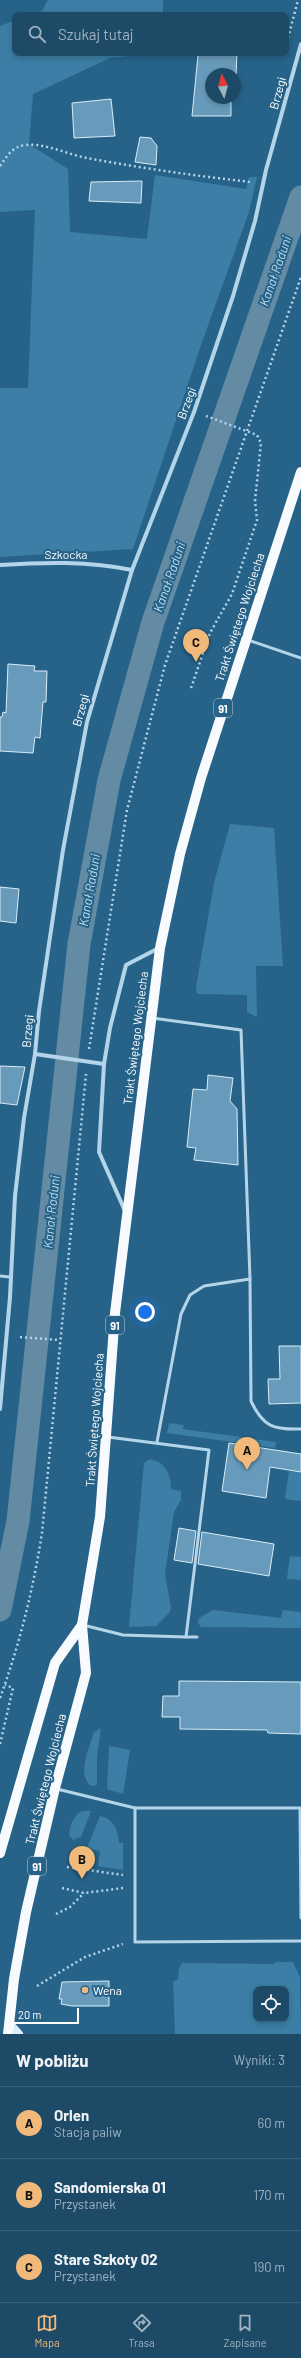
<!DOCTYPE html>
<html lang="pl">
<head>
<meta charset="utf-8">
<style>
  body { margin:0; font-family:Barlow,sans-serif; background:#25516d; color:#f1f3f6 }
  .controls { position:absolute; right:12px; bottom:12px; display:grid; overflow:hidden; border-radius:8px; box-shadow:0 2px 6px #0003 }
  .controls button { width:36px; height:36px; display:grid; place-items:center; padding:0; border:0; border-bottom:1px solid #3b627b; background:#1d4a67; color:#f1f3f6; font:20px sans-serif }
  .compass { position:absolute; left:205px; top:68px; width:36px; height:36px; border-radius:50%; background:#1d4a67; box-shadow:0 2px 6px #0003; rotate:354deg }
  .scale { position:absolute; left:12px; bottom:10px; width:67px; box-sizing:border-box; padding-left:4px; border:2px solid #fff; border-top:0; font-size:11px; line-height:14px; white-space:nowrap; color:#fff; -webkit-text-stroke:3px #276389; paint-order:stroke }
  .you { position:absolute; left:145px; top:1312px; width:14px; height:14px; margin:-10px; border:3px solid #fff; border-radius:50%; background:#1a73e8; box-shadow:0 0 0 6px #1a73e833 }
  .badge { display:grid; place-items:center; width:26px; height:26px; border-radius:50%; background:#f1b97a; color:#111; font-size:13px; font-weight:700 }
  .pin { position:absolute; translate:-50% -33px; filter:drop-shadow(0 1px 2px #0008) }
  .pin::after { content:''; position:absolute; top:21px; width:14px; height:12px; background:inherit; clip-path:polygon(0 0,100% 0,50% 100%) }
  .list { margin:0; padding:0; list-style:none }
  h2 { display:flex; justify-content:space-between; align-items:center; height:52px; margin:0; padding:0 16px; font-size:17px }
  h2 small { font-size:13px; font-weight:400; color:#a0b3c0 }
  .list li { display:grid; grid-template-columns:26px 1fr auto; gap:12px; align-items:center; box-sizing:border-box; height:72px; padding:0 16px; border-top:1px solid #3b627b }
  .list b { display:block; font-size:15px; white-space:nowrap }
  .list p { margin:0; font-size:13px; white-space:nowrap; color:#a0b3c0 }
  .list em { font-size:13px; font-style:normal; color:#a0b3c0 }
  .icon { flex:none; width:22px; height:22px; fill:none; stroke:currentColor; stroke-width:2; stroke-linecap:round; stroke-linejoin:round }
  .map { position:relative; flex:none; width:301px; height:2034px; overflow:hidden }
  .search { position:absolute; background:#1d4a67; box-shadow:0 2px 6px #0003; left:12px; right:12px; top:12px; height:44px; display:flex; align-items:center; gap:10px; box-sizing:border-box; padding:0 14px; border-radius:8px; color:#a0b3c0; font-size:15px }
  .sheet { height:268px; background:#1d4a67 }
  nav { display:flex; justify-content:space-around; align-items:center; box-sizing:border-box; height:56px; border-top:1px solid #3b627b; background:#1d4a67; font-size:11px; color:#a0b3c0 }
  nav a { display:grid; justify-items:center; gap:2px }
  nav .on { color:#f1b97a }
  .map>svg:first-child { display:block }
  .green { fill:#3c7ea5; fill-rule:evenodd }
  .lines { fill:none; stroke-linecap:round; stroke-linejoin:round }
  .canal { stroke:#648ba4; stroke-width:23 }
  .building { fill:#689bbb; stroke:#d8ecf7 }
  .path { stroke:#b4d5e9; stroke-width:2.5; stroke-dasharray:2 3; stroke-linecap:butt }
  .lane { stroke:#b4d5e9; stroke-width:3 }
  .street { stroke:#b4d5e9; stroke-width:4 }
  .secondary { stroke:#deeef8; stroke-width:8 }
  .primary { stroke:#f7fbfe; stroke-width:10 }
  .poi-dot { fill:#f1b97a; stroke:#276389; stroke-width:1.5 }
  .labels { text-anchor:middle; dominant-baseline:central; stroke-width:4; stroke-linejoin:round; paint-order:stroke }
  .shield { fill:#276389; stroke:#bed0dc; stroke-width:1 }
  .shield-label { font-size:11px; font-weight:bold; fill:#fff }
  .street-label { font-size:12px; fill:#fff; stroke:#276389 }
  .poi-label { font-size:12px; fill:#fff; stroke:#276389; text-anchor:start }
  .water-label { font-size:13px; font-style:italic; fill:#c0def0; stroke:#276389 }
</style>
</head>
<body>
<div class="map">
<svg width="301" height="2034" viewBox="0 0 301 2034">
  <rect width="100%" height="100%" fill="#276389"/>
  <g class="green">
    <polygon points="48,0 163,0 163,15 30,15 42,11"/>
    <polygon points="15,20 15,53 161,53 110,58 33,94 29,144 68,169 70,232 147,239 155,175 246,189 249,177 257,177 249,212 201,345 133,549 0,557 0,388 28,388 35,210 0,212 0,26"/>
    <polygon points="230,824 274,828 283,966 256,966 257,1017 247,1012 247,995 197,994 196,987 214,883"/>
    <polygon points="169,1423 184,1425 183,1429 276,1442 275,1448 167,1433"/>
    <path d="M150,1459C166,1462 171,1475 171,1489L181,1491V1500L174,1512L165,1574L171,1608L169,1613L156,1626L129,1627L144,1463Z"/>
    <polygon points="289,1471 301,1472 301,1501 285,1499"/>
    <polygon points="290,1556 301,1557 301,1580 287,1579"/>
    <polygon points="213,1610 281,1618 283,1610 301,1612 301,1628 201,1627 198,1623 199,1618"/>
    <path d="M101,1728L97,1757V1785L91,1786C76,1774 90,1747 94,1732Z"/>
    <polygon points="109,1746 130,1750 123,1794 107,1789"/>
    <path d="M82,1811H91L81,1837L73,1840L69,1835C70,1825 73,1816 82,1811Z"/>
    <path d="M100,1816C114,1819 118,1830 119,1843H123V1870L98,1866L100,1851L87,1848Z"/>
    <path d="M275,1962H293L300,1977L301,2034H175L173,1981L178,1980L179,1969L182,1963L274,1964ZM256,1989H286V2019H256Z"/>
  </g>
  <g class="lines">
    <polyline class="canal" points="0,1610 18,1521 79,944 109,780 153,622 301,197"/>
  </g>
  <g class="building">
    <polygon points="206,53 237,53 235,97 235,74 211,74 211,98 231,98 231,116 192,116 198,55 206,55"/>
    <polygon points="111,99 115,136 74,138 72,103"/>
    <polygon points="140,137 151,138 157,146 156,165 135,162"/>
    <polygon points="142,181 141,203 89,201 91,182"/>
    <polygon points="8,664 35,666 34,671 47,671 46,702 43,702 40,738 35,737 33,753 0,751 0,717 2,717 3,712 6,713"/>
    <polygon points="0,887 19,889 16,923 0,921"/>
    <polygon points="0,1066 25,1067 17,1105 0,1103"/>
    <polygon points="208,1075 233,1078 230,1101 237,1109 238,1165 194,1160 196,1148 187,1147 193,1089 207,1090"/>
    <polygon points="279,1346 301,1346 301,1403 269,1404 268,1379 280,1379"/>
    <polygon points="229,1443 301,1454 301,1472 270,1467 266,1498 222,1491"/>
    <polygon points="179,1528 196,1531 192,1563 174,1560"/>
    <polygon points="202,1532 274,1544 269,1576 198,1564"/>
    <polygon points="179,1681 301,1682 301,1734 268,1733 267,1730 180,1729 180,1717 162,1717 163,1696 179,1696"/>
    <polygon points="109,1981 109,2006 72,2006 61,2004 62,1999 59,1999 62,1982"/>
  </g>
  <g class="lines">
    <g class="path">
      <polyline points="288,38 298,0"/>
      <path d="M0,166C7,156 12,147 25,145C46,143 66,154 87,158C141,168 196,176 251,182"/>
      <polyline points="191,688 210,633 232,594 257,520 255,501 261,443 257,435 206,416"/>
      <polyline points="89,1049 127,810 165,665 301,277"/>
      <polyline points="20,1337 59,1340"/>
      <path d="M0,1698C20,1643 33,1590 42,1533L86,1074"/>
      <polyline points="0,1744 13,1688 5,1685"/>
      <polyline points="67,1867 123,1875"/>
      <polyline points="62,1888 84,1893 123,1888"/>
      <polyline points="56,1914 70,1907 84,1893"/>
      <polyline points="37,1986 85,1957 123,1944"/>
    </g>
    <g class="lane">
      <polyline points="248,640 301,658"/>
      <path d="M152,1018L241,1030L250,1279L251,1401C263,1427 274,1430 301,1429"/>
      <polyline points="0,1276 10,1277"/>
      <polyline points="157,1442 181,1314 190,1295 204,1286 250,1279"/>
      <polyline points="83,1625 123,1635 186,1637 209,1450 108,1437"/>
      <polyline points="186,1637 197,1637"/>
      <polyline points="57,1789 135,1808"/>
      <polyline points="301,1918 300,1808 135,1808 135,1942 301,1941"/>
    </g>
    <g class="street">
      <path d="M0,565C44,562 89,561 132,570"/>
      <polyline points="35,1054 104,1064"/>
      <polyline points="125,1211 99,1152 104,1064 110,1028 126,965 159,948"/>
      <polyline points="0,1409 10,1297 15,1196 24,1118 35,1054 39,1011 63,850 87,722 132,570 194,412 233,296 255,221 266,170 301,44"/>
    </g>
    <polyline class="secondary" points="9,2023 19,2034"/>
    <g class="primary">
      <polyline points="0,1853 55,1663 82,1625"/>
      <polyline points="8,2034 14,1979 26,1912 55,1788 86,1673 82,1625 100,1517 115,1313 160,948 180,854 201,778 301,472"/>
    </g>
  </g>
  <circle class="poi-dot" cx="85" cy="1990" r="4"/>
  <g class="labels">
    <g class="shield">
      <rect x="214" y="699" width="18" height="18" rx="3"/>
      <rect x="106" y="1316" width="18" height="18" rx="3"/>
      <rect x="28" y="1857" width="18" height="18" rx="3"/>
    </g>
    <g class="shield-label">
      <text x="223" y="708">91</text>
      <text x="115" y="1325">91</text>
      <text x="37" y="1866">91</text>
    </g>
    <g class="street-label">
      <text transform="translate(277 93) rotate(-75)">Brzegi</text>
      <text transform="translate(186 403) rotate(-70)">Brzegi</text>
      <text x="66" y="554">Szkocka</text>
      <text transform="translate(239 617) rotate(-72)">Trakt Świętego Wojciecha</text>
      <text transform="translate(80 710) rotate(-75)">Brzegi</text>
      <text transform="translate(27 1031) rotate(-85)">Brzegi</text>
      <text transform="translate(135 1038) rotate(-83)">Trakt Świętego Wojciecha</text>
      <text transform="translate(94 1420) rotate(-86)">Trakt Świętego Wojciecha</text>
      <text transform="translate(45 1779) rotate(-76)">Trakt Świętego Wojciecha</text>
    </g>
    <g class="poi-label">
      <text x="93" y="1990">Wena</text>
    </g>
    <g class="water-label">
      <text transform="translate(275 271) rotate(-71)">Kanał Raduni</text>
      <text transform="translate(169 577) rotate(-71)">Kanał Raduni</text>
      <text transform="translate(89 890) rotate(-80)">Kanał Raduni</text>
      <text transform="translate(51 1212) rotate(-84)">Kanał Raduni</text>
    </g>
  </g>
</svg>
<div class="controls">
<button><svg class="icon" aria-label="locate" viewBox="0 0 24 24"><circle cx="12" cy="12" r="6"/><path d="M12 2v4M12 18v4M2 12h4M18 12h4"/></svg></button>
</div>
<svg class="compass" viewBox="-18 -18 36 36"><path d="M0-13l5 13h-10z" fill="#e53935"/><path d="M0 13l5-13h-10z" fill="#a0b3c0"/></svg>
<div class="scale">20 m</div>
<div class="you"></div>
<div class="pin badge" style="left:247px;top:1470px">A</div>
<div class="pin badge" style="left:82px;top:1879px">B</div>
<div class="pin badge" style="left:196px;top:662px">C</div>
<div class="search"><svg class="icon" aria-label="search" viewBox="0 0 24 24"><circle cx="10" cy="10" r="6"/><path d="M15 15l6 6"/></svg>Szukaj tutaj</div>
</div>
<section class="sheet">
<h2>W pobliżu<small>Wyniki: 3</small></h2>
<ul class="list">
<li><span class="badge">A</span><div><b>Orlen</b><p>Stacja paliw</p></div><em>60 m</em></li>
<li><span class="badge">B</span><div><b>Sandomierska 01</b><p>Przystanek</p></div><em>170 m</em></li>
<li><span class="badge">C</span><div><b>Stare Szkoty 02</b><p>Przystanek</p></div><em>190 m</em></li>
</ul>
</section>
<nav>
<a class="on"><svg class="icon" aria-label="map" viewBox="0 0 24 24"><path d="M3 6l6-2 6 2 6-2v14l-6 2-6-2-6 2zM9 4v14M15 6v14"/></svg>Mapa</a>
<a><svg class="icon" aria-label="directions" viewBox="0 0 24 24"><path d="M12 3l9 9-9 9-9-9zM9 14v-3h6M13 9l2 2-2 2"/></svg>Trasa</a>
<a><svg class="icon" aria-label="saved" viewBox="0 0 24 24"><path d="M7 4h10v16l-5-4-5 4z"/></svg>Zapisane</a>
</nav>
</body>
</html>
